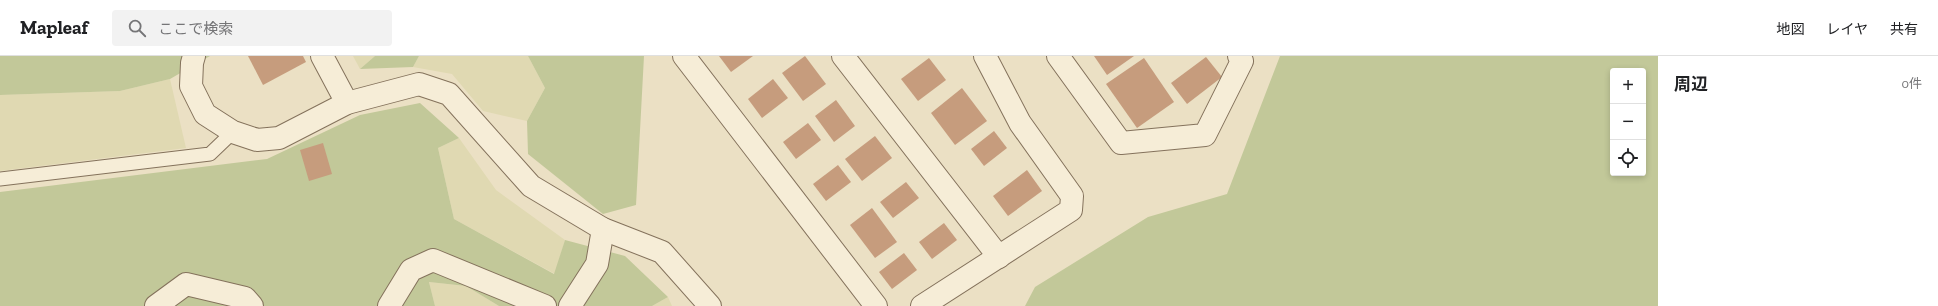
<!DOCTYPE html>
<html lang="ja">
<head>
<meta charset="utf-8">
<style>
  body { margin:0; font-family:"Zilla Slab","Noto Sans JP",serif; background:#f2f2f2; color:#202124 }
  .controls { position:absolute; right:12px; top:12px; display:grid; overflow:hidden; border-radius:4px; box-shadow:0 2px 6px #0003 }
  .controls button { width:36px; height:36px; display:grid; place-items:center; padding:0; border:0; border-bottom:1px solid #e0e0e0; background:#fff; color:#202124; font:20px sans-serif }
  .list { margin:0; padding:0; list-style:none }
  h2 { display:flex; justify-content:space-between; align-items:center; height:52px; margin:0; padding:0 16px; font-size:17px }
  h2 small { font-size:13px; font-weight:400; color:#757577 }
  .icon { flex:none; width:22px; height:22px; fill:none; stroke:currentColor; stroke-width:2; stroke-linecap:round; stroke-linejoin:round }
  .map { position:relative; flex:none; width:1658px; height:250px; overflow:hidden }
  header { display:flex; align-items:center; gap:24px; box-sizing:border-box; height:56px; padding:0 20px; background:#fff; border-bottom:1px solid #e0e0e0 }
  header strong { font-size:19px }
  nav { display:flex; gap:22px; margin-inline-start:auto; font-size:14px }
  .search { width:280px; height:36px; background:#f2f2f2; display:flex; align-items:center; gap:10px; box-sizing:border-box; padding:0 14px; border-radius:4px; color:#757577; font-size:15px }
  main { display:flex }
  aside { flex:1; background:#fff }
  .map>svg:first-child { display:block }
  .farmland { fill:#e0d9b2 }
  .green { fill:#c2c899; fill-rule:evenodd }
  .building { fill:#c69c7d }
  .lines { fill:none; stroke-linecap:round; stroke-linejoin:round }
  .lane-casing { stroke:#84725c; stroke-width:15 }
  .street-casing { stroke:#84725c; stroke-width:24 }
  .lane { stroke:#f6edd7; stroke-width:13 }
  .street { stroke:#f6edd7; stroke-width:22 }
</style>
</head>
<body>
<header>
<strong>Mapleaf</strong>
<div class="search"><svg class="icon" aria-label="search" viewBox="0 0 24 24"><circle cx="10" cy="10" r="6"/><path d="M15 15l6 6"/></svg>ここで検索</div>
<nav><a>地図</a><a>レイヤ</a><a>共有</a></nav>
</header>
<main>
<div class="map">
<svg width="1658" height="250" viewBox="0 0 1658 250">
  <rect width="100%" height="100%" fill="#ebe0c4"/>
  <g class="farmland">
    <polygon points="353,0 375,0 360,13"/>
    <polygon points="419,0 528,0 545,32 527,65 483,55 452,18 413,11"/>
    <polygon points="170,23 186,92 0,115 0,39 120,35"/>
    <polygon points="459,82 496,134 565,184 555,218 454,163 438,92"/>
    <polygon points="429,226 466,230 499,250 435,250"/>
    <polygon points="668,241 672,250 652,250"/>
  </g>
  <g class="green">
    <polygon points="0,0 210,0 170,23 120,35 0,39"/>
    <polygon points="375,0 419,0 413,11 360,13"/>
    <polygon points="528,0 644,0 636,149 603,158 528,98 527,65 545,32"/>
    <path d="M1280,0H1658V250H1025L1035,231L1148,161L1227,138ZM1613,15H1643V117H1613Z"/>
    <polygon points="420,47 459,82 438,92 454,163 554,218 565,184 625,200 668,241 652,250 499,250 466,230 429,226 435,250 0,250 0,136 267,103 360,59"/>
  </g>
  <g class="building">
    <polygon points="248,0 303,0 306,6 263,29"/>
    <polygon points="719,0 753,0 731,16"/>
    <polygon points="805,0 826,28 803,45 782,17"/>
    <polygon points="1094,0 1134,0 1107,19"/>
    <polygon points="1206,1 1222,21 1187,48 1171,27"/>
    <polygon points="929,2 946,24 918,45 901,23"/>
    <polygon points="1144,2 1174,46 1137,72 1106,28"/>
    <polygon points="773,23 788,42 762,62 748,43"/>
    <polygon points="962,32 987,65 955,89 931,57"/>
    <polygon points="836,44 855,70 834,86 815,60"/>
    <polygon points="808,67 821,84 796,103 783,86"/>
    <polygon points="994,75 1007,92 984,110 971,93"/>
    <polygon points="875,80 892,102 862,125 845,103"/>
    <polygon points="323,87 332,118 309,125 300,94"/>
    <polygon points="838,109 851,126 826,145 813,128"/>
    <polygon points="1027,114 1042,135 1008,160 993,140"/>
    <polygon points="906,126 919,142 893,162 880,146"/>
    <polygon points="872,152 897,186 875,202 850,169"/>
    <polygon points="944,167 957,184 932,203 919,186"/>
    <polygon points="904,197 917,214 892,233 879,216"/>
  </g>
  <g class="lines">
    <defs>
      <polyline id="lane" points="0,123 210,98 233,76"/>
      <g id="street">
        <polyline points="194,0 192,7 191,30 205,58 233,76 257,84 279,82 347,47 419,28 449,38 531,130 603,173 662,196 710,250"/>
        <polyline points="322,0 347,47"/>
        <polyline points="684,0 876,250"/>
        <polyline points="843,0 999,201"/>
        <polyline points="1058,0 1121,87 1205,79 1242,5 1239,0"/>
        <polyline points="156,250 186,228 245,242 252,250"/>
        <polyline points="389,250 411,214 433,204 545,250"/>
        <polyline points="570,250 597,208 603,173"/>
        <polyline points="922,250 1071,154 1072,140 1020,67 985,0"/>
      </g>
    </defs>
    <use href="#lane" class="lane-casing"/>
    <use href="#street" class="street-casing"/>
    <use href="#lane" class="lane"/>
    <use href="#street" class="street"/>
  </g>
</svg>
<div class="controls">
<button>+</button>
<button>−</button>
<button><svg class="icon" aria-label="locate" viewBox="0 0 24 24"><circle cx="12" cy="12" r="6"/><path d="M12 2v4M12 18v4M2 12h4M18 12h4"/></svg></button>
</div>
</div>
<aside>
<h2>周辺<small>0件</small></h2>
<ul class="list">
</ul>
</aside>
</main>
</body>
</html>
